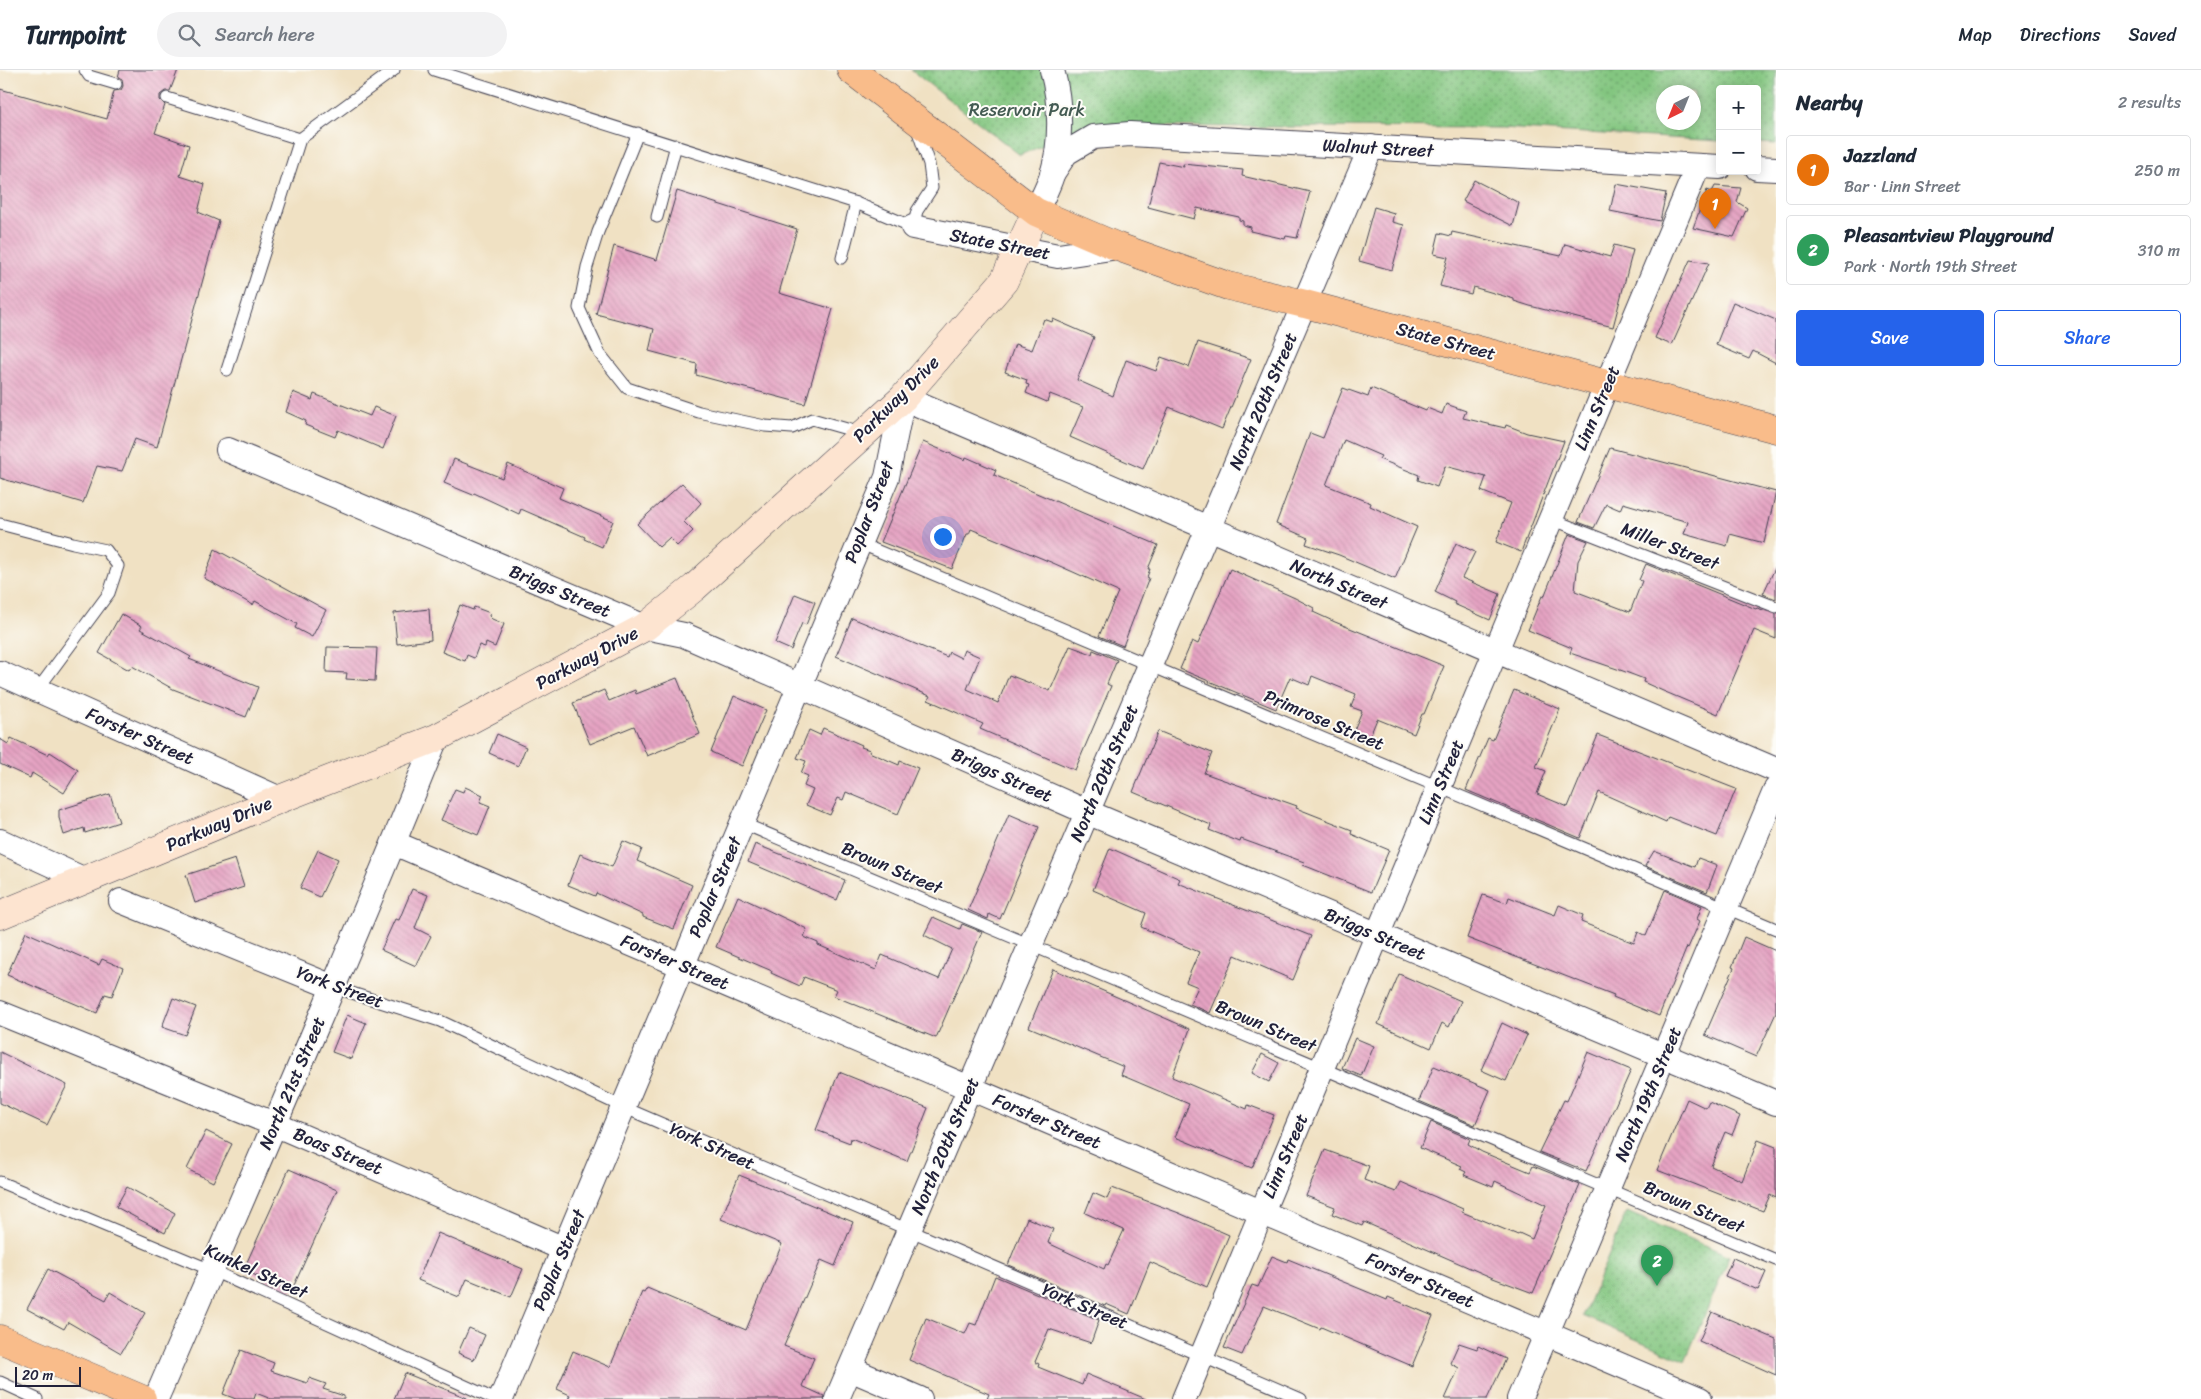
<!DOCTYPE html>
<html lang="en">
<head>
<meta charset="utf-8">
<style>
  body { margin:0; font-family:Sriracha,sans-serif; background:#f2f2f3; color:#1f2937 }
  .controls { position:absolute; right:15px; top:15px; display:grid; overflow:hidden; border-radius:5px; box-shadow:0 2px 12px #0003 }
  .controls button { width:45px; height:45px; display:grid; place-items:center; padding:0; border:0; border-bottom:1px solid #e0e1e3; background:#fff; color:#1f2937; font:25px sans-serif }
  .compass { position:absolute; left:1656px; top:15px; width:45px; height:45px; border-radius:50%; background:#fff; box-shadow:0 2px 12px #0003; rotate:223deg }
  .scale { position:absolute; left:15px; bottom:12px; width:66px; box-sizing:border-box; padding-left:5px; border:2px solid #22223b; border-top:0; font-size:14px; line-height:18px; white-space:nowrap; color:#22223b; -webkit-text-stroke:4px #fdfcf7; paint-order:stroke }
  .you { position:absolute; left:942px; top:466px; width:18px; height:18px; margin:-12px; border:4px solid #fff; border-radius:50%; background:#1a73e8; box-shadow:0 0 0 8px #1a73e833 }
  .badge { display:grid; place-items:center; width:32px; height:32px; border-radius:50%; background:#2563eb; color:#fff; font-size:16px; font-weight:700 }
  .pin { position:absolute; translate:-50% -41px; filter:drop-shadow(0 1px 2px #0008) }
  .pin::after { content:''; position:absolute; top:26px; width:18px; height:15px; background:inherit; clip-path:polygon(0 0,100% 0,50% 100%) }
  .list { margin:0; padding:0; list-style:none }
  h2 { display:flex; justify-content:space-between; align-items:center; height:65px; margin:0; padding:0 20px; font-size:21px }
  h2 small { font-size:16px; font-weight:400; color:#747a83 }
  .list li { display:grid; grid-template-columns:32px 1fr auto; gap:15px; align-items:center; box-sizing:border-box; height:70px; margin:0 10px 10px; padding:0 10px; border:1px solid #e0e1e3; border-radius:5px }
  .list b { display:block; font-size:19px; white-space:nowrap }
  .list p { margin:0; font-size:16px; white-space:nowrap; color:#747a83 }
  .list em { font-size:16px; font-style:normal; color:#747a83 }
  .actions { display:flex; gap:10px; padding:15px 20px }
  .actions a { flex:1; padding:11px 0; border:1px solid #2563eb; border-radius:5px; text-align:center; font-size:18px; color:#2563eb }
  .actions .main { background:#2563eb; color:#fff }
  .icon { flex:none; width:28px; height:28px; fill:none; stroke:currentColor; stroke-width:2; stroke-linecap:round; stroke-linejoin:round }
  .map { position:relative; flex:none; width:1776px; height:1329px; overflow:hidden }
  header { display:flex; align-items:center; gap:30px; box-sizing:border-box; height:70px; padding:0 25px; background:#fff; border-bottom:1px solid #e0e1e3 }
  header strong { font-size:24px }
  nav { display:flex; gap:28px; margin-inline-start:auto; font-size:18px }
  .search { width:350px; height:45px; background:#f2f2f3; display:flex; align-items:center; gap:12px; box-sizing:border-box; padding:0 18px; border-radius:28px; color:#747a83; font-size:19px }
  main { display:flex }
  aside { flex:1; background:#fff }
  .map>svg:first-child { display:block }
  .park { fill:url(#park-dots); stroke:#52745e; fill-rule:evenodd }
  .building { fill:url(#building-back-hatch) }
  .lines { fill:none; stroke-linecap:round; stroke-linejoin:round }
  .lane-casing { stroke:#413f4f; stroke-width:13 }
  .street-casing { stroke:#413f4f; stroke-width:26 }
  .secondary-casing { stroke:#413f4f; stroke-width:29 }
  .primary-casing { stroke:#413f4f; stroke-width:29 }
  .lane { stroke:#fff; stroke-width:11 }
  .street { stroke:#fff; stroke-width:24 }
  .secondary { stroke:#fde4d0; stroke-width:28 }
  .primary { stroke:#f9bc8a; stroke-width:28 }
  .labels { text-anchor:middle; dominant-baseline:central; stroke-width:4; stroke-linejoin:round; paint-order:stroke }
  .park-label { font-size:18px; fill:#445b53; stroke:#fdfcf7 }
  .street-label { font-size:18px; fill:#22223b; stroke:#fdfcf7 }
</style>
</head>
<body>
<header>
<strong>Turnpoint</strong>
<div class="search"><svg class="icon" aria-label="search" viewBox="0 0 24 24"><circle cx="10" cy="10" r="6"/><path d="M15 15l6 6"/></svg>Search here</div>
<nav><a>Map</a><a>Directions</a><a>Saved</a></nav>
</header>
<main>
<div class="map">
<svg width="1776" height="1329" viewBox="0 0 1776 1329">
  <defs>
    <pattern id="park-dots" width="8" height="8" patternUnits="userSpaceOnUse" patternTransform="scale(1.25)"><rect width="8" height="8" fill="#83c680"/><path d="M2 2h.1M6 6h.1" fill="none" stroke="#6ba06a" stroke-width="1.8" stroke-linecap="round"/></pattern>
    <pattern id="building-back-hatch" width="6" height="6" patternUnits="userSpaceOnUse" patternTransform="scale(1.25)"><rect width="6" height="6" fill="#e5a3c2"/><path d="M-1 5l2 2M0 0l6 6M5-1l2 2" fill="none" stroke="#c48ca8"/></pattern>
  </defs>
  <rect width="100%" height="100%" fill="#fdfcf7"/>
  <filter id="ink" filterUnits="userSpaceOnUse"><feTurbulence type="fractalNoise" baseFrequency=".02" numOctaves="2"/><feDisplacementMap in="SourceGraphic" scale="10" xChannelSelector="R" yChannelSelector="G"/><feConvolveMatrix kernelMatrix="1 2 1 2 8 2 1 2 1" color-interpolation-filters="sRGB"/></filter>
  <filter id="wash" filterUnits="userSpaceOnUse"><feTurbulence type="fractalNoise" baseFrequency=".0096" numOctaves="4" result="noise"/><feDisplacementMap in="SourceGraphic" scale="20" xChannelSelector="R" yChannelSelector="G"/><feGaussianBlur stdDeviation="1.12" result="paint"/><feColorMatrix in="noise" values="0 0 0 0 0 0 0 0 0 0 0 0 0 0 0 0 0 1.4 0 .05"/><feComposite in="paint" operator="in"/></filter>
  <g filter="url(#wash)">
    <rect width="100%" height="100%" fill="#f0e1c3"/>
    <g class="park">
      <path d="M911,0H1776V74L1757,73V19H1720V71L1502,58L1090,56L1020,85ZM1664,22H1694V52H1664Z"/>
      <polygon points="1627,1142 1730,1186 1685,1291 1583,1246"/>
    </g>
    <g id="blocks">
      <g class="building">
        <polygon points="120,0 178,0 170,21 165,21 160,25 160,30 165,35 155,63 189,75 180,106 205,114 198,142 219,151 157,377 135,369 122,401 97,396 83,433 0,408 0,19 107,49 114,21 121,20 123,16 122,9 118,7"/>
        <polygon points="1159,92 1184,97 1183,94 1243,100 1242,106 1310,122 1297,168 1286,166 1285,169 1250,161 1251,157 1243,155 1243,151 1239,150 1239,147 1197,138 1194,149 1148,137"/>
        <polygon points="1474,110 1519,133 1513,156 1463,131"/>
        <polygon points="1616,114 1666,123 1660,151 1610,141"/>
        <polygon points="1715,116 1741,118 1737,132 1747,138 1734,167 1693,158 1707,120 1712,122"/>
        <polygon points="677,121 797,159 779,223 833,239 805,334 696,305 697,294 649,281 654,259 596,244 614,176 657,190"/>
        <polygon points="1374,137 1394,143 1392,152 1404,155 1392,200 1359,191"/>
        <polygon points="1452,162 1561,186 1565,174 1610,187 1614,175 1633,180 1613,257 1530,236 1514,231 1514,229 1473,217 1471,224 1440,216 1448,187 1434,184 1439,163 1451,166"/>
        <polygon points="1690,190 1709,193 1672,275 1655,268"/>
        <polygon points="1733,232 1776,250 1776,293 1753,281 1749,289 1716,275"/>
        <polygon points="1044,249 1052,252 1053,249 1094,267 1077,310 1113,326 1126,290 1156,301 1161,287 1189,297 1198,272 1251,289 1222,359 1169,337 1143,399 1070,367 1083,337 1050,324 1047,332 1026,323 1029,315 1026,314 1027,310 1005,302 1015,274 1032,280"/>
        <polygon points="1343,318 1368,327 1371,318 1426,341 1427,338 1442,344 1446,334 1466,341 1463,348 1505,358 1506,355 1527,363 1564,371 1521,482 1496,472 1511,433 1481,421 1486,407 1445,396 1437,417 1418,410 1419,405 1379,389 1381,386 1344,370 1326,415 1371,433 1370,436 1417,457 1395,509 1339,485 1306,474 1308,468 1276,454 1310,363 1323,368"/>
        <polygon points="293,322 312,330 314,324 370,346 374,337 396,346 383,379 338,360 335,367 305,355 306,351 286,342"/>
        <polygon points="923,372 965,390 966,387 996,400 994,405 1158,475 1148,499 1150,499 1147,507 1149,508 1123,576 1099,566 1118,522 1053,493 971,459 969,464 967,464 952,499 881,472"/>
        <polygon points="1610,378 1776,422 1764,473 1730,464 1727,476 1684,464 1688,452 1623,433 1620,440 1606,434 1594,458 1578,452"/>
        <polygon points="454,389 502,408 508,394 563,418 559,428 613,451 602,477 584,469 585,467 521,439 519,444 474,423 473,425 444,413"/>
        <polygon points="682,413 701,433 684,452 693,461 677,476 669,468 659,477 637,454"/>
        <polygon points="1569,464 1588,471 1578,491 1575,521 1630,542 1642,511 1639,510 1646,494 1756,539 1757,538 1776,544 1776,569 1754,560 1718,644 1663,621 1643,612 1644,609 1623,601 1570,583 1572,578 1528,560 1542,526 1544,527"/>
        <polygon points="1456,473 1475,482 1462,508 1500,524 1490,550 1454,534 1455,532 1435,522"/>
        <polygon points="215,479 326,540 312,567 295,558 297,554 255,531 253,535 204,508"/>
        <polygon points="1776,496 1776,529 1763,524"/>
        <polygon points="1230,499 1295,528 1314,538 1313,542 1335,552 1444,596 1424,644 1422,644 1414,664 1377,649 1367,673 1351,667 1362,641 1351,637 1356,624 1312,606 1309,615 1290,607 1276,639 1180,599 1192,571 1198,574"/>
        <polygon points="795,524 815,532 806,555 802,553 791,580 775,573"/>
        <polygon points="460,535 473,540 474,537 490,543 489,546 492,549 504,554 495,577 486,573 485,577 479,575 474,588 467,585 465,591 442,582"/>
        <polygon points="429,539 431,570 397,574 394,543"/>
        <polygon points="121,544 142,556 140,559 191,587 189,589 258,617 246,647 173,619 132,596 129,600 99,583"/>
        <polygon points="852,548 947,587 949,582 961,588 964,580 980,587 967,619 998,633 1009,605 1050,621 1070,576 1092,584 1093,580 1117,590 1107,614 1111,616 1075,700 980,659 983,654 928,630 930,626 836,586"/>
        <polygon points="327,577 377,578 375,611 346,609 347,603 326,602"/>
        <polygon points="677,608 700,664 647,686 634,656 590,674 573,633 604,620 609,631 635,620 636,624"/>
        <polygon points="1514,620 1560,639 1536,697 1546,701 1537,724 1568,737 1598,665 1736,719 1717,766 1668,747 1666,752 1599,722 1580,768 1466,720 1488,668 1493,670"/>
        <polygon points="734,626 766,640 742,696 711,682"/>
        <polygon points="823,658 862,675 861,677 870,680 869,682 899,695 900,691 918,698 898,744 846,722 843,730 838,728 830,745 806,735 813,720 804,716 808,706 801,703 806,691 797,688 809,660 820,665"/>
        <polygon points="1158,661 1212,683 1204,703 1297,736 1296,738 1352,760 1351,764 1389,780 1371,822 1303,795 1304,792 1241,769 1240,772 1209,760 1211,755 1133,722"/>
        <polygon points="497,664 526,677 518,696 489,683"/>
        <polygon points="11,668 48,685 50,682 78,700 64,723 32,703 30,708 0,694 0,669 8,674"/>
        <polygon points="465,717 483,725 480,732 490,736 478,765 441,750 455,719 463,722"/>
        <polygon points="110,724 119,752 85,763 84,758 64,765 59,748 59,740"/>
        <polygon points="1009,744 1039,757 1000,849 989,844 988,849 968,840"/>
        <polygon points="623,771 642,779 637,791 692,815 674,859 643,847 643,845 596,823 595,826 568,815 580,784 612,797"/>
        <polygon points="755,774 845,810 837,830 748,792"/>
        <polygon points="1110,778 1180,809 1178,813 1311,866 1293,910 1235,885 1210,943 1190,934 1198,917 1186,912 1199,882 1141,857 1146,843 1093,820"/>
        <polygon points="318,780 338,789 320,827 300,818"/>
        <polygon points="1654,781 1695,797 1698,788 1717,795 1707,822 1645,796"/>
        <polygon points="235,789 244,817 195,833 186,805"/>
        <polygon points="412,819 428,825 415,858 431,866 416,896 381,880 395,849 399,850"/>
        <polygon points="1665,820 1702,836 1697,849 1700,851 1688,878 1687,877 1659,946 1613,927 1614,925 1467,868 1483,825 1507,833 1509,827 1555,845 1559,835 1583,845 1581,852 1634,873 1638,862 1646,866"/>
        <polygon points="738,826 807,859 804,867 818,873 818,875 876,900 882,885 939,909 952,879 924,865 933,847 960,859 962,854 982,862 936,968 834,926 837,920 804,907 800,916 771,903 772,901 716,877"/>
        <polygon points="26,862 99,895 102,889 123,898 112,926 105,924 97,943 7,905"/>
        <polygon points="1744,867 1776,881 1776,943 1756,987 1705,965 1734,898 1732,897"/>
        <polygon points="1053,899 1190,959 1172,1007 1247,1039 1248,1035 1274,1045 1252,1098 1175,1067 1189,1034 1121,1005 1124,997 1029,957"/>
        <polygon points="1399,904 1461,931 1449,957 1442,953 1431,978 1378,954"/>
        <polygon points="173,928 196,937 185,965 162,957"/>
        <polygon points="347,945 366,953 351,989 332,982"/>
        <polygon points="1502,953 1527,965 1506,1011 1481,1000"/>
        <polygon points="1355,968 1374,976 1361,1006 1342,998"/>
        <polygon points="0,982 67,1015 47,1055 0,1033"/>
        <polygon points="1588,982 1631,1000 1586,1101 1539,1082 1564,1030 1567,1031"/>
        <polygon points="1262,984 1279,993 1269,1012 1252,1003"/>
        <polygon points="1434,996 1490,1020 1475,1055 1419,1031"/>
        <polygon points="839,1002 928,1038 907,1091 851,1068 850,1073 816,1060"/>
        <polygon points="1687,1029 1706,1038 1709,1032 1740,1046 1732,1065 1725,1062 1711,1096 1742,1111 1758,1070 1776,1077 1776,1128 1770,1125 1763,1141 1657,1100"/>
        <polygon points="1431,1052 1470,1069 1468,1074 1482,1082 1530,1102 1533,1096 1580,1115 1533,1223 1493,1208 1364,1152 1362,1156 1332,1144 1335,1137 1306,1126 1325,1080 1369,1096 1364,1110 1396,1122 1401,1112 1463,1139 1462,1142 1518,1165 1519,1163 1532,1169 1546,1135 1495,1111 1493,1117 1464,1105 1466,1102 1460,1099 1462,1096 1420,1078"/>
        <polygon points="206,1061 232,1074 213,1112 187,1099"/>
        <polygon points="289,1099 337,1120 291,1222 246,1201 249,1193 247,1192"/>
        <polygon points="739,1105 853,1152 835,1196 821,1190 784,1276 814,1288 802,1316 824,1326 824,1329 568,1329 570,1325 557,1319 573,1281 610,1297 642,1222 644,1223 647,1218 746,1260 782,1174 721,1149"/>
        <polygon points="127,1117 175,1143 165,1163 116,1137"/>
        <polygon points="1112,1118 1179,1143 1229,1165 1207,1217 1150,1192 1129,1244 1106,1234 1105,1236 1008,1195 1027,1148 1053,1159 1048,1173 1104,1199 1106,1194 1108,1195 1124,1160 1085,1143 1093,1123 1107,1129"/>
        <polygon points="438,1163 523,1199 511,1227 467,1209 459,1227 418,1210"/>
        <polygon points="1272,1186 1287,1192 1288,1189 1387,1230 1388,1227 1433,1246 1412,1296 1321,1257 1320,1259 1264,1236 1242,1285 1224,1278 1252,1215 1258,1217"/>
        <polygon points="1733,1188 1766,1202 1758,1220 1725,1206"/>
        <polygon points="48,1199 106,1230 110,1222 145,1243 121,1283 68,1252 64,1259 27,1239"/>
        <polygon points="995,1206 1099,1250 1091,1273 1049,1259 1035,1292 1039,1294 1038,1297 1082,1315 1086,1304 1146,1329 987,1329 989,1324 909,1290 926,1248 965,1264 970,1253 976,1255"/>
        <polygon points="1712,1242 1776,1269 1776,1305 1699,1271"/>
        <polygon points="469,1258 485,1265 474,1290 458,1283"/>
        <polygon points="1459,1273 1477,1279 1478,1276 1506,1289 1487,1329 1445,1329 1459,1298 1450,1293"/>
        <polygon points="241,1280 274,1293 271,1301 307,1313 309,1308 326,1314 323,1319 344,1326 344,1329 271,1329 256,1323 254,1329 236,1329 223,1324"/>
        <polygon points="405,1303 467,1328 467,1329 394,1329"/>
      </g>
    </g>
  </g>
  <g filter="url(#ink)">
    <use href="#blocks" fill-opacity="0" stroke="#413f4f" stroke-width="1"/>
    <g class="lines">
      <defs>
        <g id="lane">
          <polyline points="85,0 89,6 116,14"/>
          <polyline points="434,0 856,133 913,157 917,141 932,118 929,94 917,59"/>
          <polyline points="167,28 300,69"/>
          <polyline points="638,63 598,162 587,197 579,238 600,284 627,318 699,342 765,356 792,358 812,349 861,363"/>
          <polyline points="657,147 676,75"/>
          <polyline points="842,188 856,133"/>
          <polyline points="227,300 300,69 394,0"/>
          <polyline points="1551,449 1776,537"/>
          <polyline points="0,454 73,473 106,480 118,496 109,523 38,619"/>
          <polyline points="859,473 1776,859"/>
          <polyline points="742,753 1776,1190"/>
          <polyline points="333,917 440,951 623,1037 1301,1329"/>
          <polyline points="0,1112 211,1200 494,1329"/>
          <polyline points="0,1312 37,1329"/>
        </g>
        <g id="street">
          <polyline points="1757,98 1776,99"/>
          <polyline points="1052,104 1066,83 1093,67 1130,64 1720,97"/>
          <path d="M1036,142C1041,130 1048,118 1052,105C1062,72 1061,33 1052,0"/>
          <polyline points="913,157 1058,186 1118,177"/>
          <polyline points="228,380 645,557 684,565 1087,742 1776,1033"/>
          <polyline points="0,603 280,729"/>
          <polyline points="0,771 85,810"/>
          <polyline points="394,773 1700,1329"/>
          <polyline points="121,831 333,917"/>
          <polyline points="0,943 274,1054 564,1179"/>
          <polyline points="850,1299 920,1329"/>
          <path d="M156,1329C251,1109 347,890 436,668"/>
          <polyline points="501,1329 887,407 903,328 1776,700"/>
          <polyline points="837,1329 1371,77"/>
          <polyline points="1184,1329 1698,96"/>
          <polyline points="1519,1329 1776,719"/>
        </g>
        <polyline id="secondary" points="0,845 280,729 436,668 645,557 695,517 903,328 1004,211 1036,142"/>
        <g id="primary">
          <polyline points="851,0 1036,142 1118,177 1228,216 1305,234 1776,359"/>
          <polyline points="0,1269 142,1329"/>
        </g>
      </defs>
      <use href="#lane" class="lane-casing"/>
      <use href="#street" class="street-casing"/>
      <use href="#secondary" class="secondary-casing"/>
      <use href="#primary" class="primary-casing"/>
      <use href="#lane" class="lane"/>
      <use href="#street" class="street"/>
      <use href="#secondary" class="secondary"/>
      <use href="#primary" class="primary"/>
    </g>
  </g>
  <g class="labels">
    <g class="park-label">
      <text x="1027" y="40">Reservoir Park</text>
    </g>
    <g class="street-label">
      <text transform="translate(1378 78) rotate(3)">Walnut Street</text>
      <text transform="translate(1000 174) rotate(11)">State Street</text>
      <text transform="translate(1446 271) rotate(15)">State Street</text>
      <text transform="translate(896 329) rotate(-45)">Parkway Drive</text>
      <text transform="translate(1263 331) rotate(-67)">North 20th Street</text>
      <text transform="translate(1597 338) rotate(-67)">Linn Street</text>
      <text transform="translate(869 442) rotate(-69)">Poplar Street</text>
      <text transform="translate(1670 476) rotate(21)">Miller Street</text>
      <text transform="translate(1339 514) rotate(23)">North Street</text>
      <text transform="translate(560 521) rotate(23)">Briggs Street</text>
      <text transform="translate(587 588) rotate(-28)">Parkway Drive</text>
      <text transform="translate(1324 650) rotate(23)">Primrose Street</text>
      <text transform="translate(140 666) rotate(24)">Forster Street</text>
      <text transform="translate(1104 703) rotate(-67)">North 20th Street</text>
      <text transform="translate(1002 705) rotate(24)">Briggs Street</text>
      <text transform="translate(1441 712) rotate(-67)">Linn Street</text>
      <text transform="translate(219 754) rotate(-23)">Parkway Drive</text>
      <text transform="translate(892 798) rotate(23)">Brown Street</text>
      <text transform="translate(715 817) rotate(-67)">Poplar Street</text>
      <text transform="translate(1375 864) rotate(23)">Briggs Street</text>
      <text transform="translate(675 892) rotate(23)">Forster Street</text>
      <text transform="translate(340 917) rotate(20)">York Street</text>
      <text transform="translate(1266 956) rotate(23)">Brown Street</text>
      <text transform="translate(292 1013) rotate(-67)">North 21st Street</text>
      <text transform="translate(1648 1024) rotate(-67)">North 19th Street</text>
      <text transform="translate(1047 1051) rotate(23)">Forster Street</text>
      <text transform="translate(712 1076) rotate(24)">York Street</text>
      <text transform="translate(945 1076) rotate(-67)">North 20th Street</text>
      <text transform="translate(338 1081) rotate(23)">Boas Street</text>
      <text transform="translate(1285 1086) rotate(-67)">Linn Street</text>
      <text transform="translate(1694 1137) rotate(23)">Brown Street</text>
      <text transform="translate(559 1190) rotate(-67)">Poplar Street</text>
      <text transform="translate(256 1201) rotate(24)">Kunkel Street</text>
      <text transform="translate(1420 1210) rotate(23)">Forster Street</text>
      <text transform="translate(1085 1236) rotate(23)">York Street</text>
    </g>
  </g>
</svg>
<div class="controls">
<button>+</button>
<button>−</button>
</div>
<svg class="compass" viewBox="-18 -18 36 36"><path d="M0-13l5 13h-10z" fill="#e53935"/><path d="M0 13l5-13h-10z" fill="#747a83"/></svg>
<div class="scale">20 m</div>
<div class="you"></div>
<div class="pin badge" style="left:1715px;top:159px;background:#e8710a">1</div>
<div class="pin badge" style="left:1657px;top:1216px;background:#2e9e5b">2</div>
</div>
<aside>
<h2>Nearby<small>2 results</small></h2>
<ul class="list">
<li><span class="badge" style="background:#e8710a">1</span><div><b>Jazzland</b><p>Bar · Linn Street</p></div><em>250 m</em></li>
<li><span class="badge" style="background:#2e9e5b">2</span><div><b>Pleasantview Playground</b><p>Park · North 19th Street</p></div><em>310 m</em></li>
</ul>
<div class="actions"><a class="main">Save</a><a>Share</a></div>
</aside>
</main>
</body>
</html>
